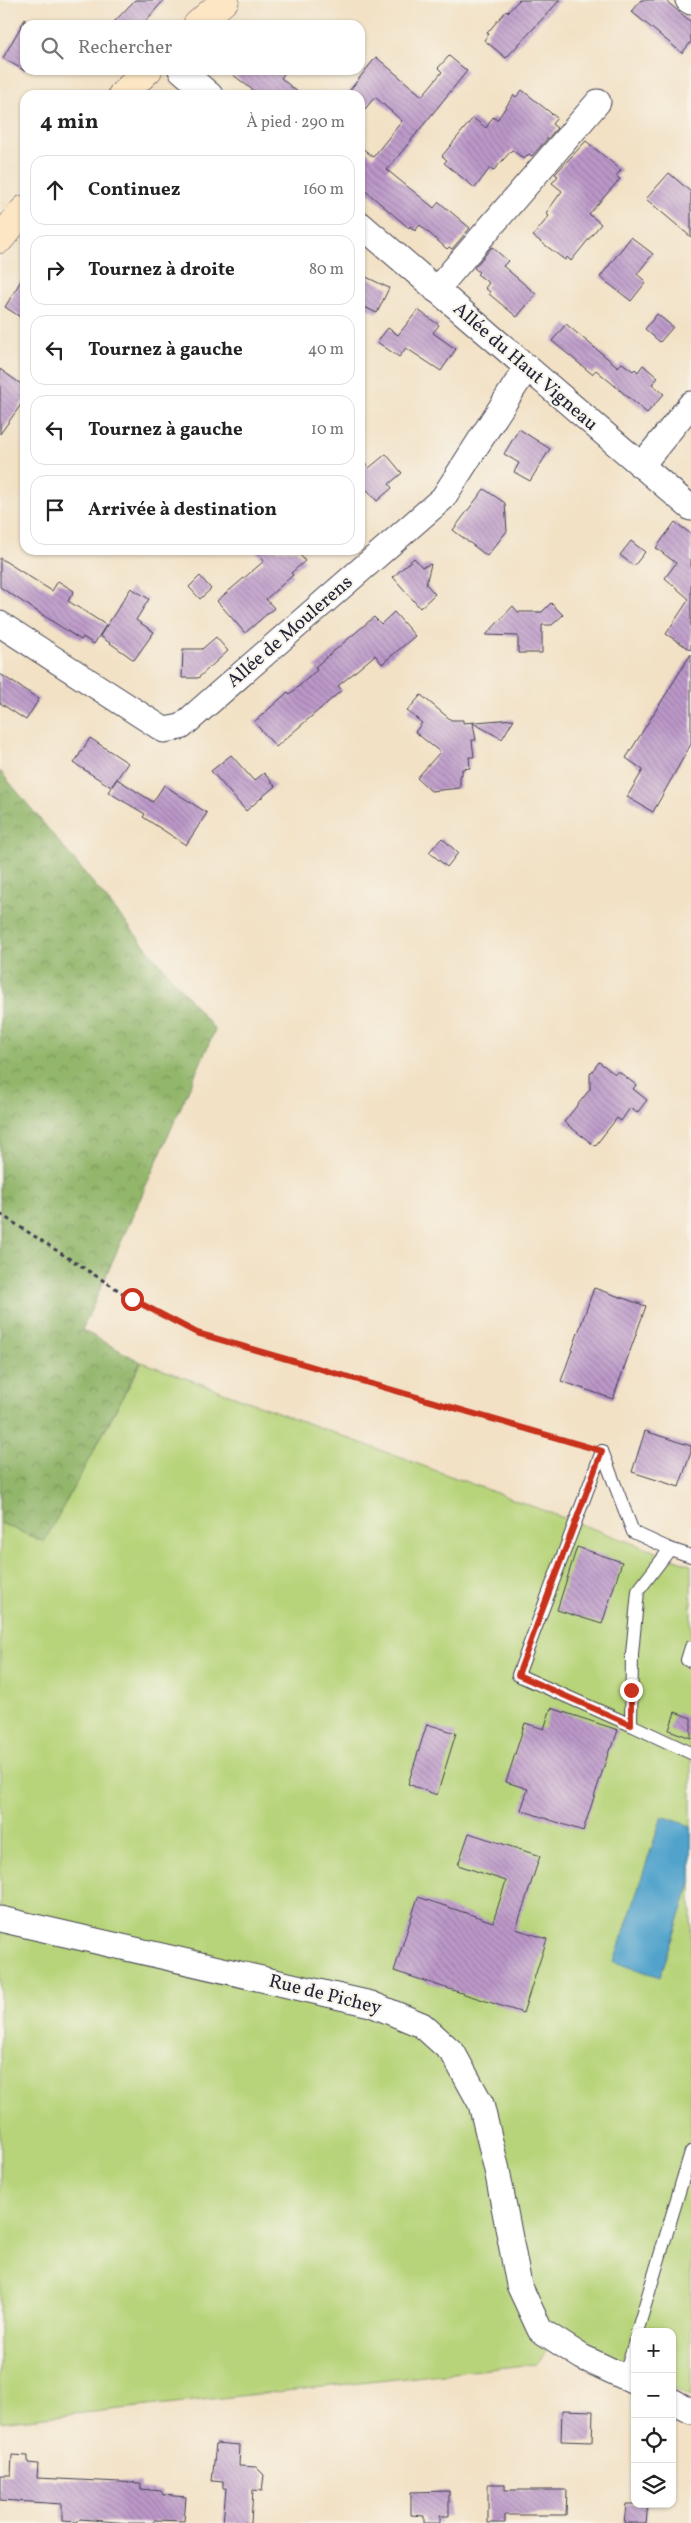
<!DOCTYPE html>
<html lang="fr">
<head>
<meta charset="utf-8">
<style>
  body { margin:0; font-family:Vollkorn,serif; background:#f6f6f6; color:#222 }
  .controls { position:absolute; right:15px; bottom:15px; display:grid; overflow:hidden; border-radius:10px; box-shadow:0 1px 4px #0004 }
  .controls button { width:45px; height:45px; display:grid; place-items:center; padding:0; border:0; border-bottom:1px solid #e0e0e0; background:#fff; color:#222; font:25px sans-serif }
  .stop { position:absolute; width:15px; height:15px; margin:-11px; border:4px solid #c8321e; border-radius:50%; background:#fff }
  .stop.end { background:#c8321e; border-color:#fff; box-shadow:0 1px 5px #0008 }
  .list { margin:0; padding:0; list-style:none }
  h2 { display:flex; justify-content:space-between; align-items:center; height:65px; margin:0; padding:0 20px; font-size:21px }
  h2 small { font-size:16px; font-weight:400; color:#767676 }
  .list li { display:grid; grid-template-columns:32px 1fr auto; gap:15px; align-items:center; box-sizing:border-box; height:70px; margin:0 10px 10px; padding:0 10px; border:1px solid #e0e0e0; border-radius:15px }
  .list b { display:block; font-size:19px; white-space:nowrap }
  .list em { font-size:16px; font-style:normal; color:#767676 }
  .icon { flex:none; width:28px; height:28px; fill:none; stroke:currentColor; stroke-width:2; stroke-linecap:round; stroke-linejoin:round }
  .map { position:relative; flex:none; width:691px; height:2523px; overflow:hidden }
  .search { position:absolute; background:#fff; box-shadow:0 1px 4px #0004; left:20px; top:20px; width:345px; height:55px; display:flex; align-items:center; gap:12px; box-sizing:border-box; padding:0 18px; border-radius:15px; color:#767676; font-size:19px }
  .panel { position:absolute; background:#fff; box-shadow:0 1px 4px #0004; left:20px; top:90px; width:345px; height:465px; border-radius:15px }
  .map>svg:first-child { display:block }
  .forest { fill:url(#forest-crowns); stroke:#5a6c52 }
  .pitch { fill:#b8d47a; stroke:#6d7b5a }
  .water { fill:#51a3cc; stroke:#3a6284 }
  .building { fill:url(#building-back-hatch) }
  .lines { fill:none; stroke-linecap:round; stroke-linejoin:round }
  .lane-casing { stroke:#413f50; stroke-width:14 }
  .street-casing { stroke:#413f50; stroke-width:27 }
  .secondary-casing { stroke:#413f50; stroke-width:29 }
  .path { stroke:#413f50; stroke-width:3; stroke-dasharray:4 4; stroke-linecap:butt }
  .lane { stroke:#fff; stroke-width:12 }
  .street { stroke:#fff; stroke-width:25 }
  .secondary { stroke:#fce6c4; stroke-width:28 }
  .route { stroke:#c8321e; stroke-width:6 }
  .labels { text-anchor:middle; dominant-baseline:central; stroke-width:4; stroke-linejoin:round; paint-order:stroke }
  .street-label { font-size:19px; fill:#22223b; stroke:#f7f3e8 }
</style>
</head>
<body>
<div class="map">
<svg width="691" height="2523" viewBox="0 0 691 2523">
  <defs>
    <pattern id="forest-crowns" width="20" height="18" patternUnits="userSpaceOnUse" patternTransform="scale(1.25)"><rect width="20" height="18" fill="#92b66a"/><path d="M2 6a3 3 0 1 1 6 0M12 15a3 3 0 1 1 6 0" fill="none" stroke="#779458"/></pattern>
    <pattern id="building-back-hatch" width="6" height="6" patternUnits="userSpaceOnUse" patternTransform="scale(1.25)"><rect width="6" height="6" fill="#bc98c9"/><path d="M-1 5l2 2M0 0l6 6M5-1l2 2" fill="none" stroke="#987ca4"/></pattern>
  </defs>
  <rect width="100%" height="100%" fill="#f7f3e8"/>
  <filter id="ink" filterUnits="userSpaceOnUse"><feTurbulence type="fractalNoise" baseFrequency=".02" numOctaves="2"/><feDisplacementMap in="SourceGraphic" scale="10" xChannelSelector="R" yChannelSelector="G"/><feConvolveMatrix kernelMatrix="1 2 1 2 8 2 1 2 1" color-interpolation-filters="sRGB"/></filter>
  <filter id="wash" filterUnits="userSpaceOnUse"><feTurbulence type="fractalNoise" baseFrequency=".0096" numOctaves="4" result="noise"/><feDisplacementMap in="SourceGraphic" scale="20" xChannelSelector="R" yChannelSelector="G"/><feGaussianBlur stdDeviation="1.12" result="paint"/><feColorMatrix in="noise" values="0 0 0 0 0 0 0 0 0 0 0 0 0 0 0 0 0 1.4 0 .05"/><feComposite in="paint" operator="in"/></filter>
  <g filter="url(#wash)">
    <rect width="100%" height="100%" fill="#f2e1c5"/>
    <polygon class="forest" points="0,771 215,1030 82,1330 141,1362 44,1542 0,1523"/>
    <polygon class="pitch" points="142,1362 691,1565 691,2397 672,2388 672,2332 635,2332 635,2369 562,2334 535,2364 0,2422 0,1523 44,1542"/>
    <polygon class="water" points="662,1816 691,1826 691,1883 660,1977 614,1962"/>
    <g id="blocks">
      <g class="building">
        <polygon points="135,0 164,0 142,25 111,25"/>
        <polygon points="519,0 560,0 506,58 484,40 489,34 487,33 506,11 508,12"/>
        <polygon points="641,0 665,0 691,22 691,42 682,53 632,12"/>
        <polygon points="25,19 25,71 3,58"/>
        <polygon points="449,56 467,71 387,170 434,208 439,202 470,228 452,249 449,247 447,249 420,225 415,231 410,226 409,228 360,186 360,146 373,157 402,121 375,97 360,115 360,95 346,95 376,57 422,96 442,72 438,68"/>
        <polygon points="227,70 287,70 281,78 301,95 259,95"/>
        <polygon points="522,90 557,118 552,124 557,128 532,156 529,154 524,159 512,150 493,171 490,168 475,188 444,163 447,160 442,156 473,118 486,128 493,117 497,120 514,95 516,97"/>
        <polygon points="586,141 621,170 616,176 620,179 589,214 601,224 571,261 567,257 565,260 533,236 549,216 546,213 562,191 552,183 558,176 555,174"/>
        <polygon points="669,173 691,192 691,237 646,199"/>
        <polygon points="631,237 653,254 637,274 646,282 631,301 600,277"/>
        <polygon points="492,247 508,261 503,266 536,294 517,317 489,294 490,292 485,288 489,283 477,274 479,272 474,268"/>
        <polygon points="25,274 25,320 5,307"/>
        <polygon points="360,274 389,288 377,313 360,305"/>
        <polygon points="418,310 439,325 433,333 456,349 441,371 406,348 399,357 377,342 388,328 398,335"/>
        <polygon points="657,314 673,327 660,342 645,329"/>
        <polygon points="566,324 618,367 622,363 633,371 635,369 638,372 643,365 658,378 652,384 664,394 647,413 596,370 592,374 552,341"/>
        <polygon points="0,369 25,387 25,399 0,434"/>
        <polygon points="519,429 550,449 530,481 514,472 519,463 504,454"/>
        <polygon points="386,454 402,473 389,484 392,488 377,501 360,482 360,458 369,468"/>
        <polygon points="484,489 505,503 507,531 487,556 453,530"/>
        <polygon points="675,522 691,534 691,650 666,634 689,599 665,578 676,563 656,548"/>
        <polygon points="631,541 645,552 634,566 620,555"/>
        <polygon points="254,550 296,550 305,561 291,573 293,575 266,599 274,608 245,633 217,601 264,561"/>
        <polygon points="0,558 52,591 58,581 74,591 68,601 106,625 94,644 83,637 81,640 0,587"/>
        <polygon points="414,558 422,567 431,564 426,584 435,594 420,608 393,577"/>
        <polygon points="200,576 211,589 200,599 189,587"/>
        <polygon points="131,588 149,599 136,620 154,632 134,660 100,636"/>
        <polygon points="551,603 563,615 552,625 542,625 542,653 518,653 518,636 486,635 513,606 518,612 542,612"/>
        <polygon points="394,612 415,636 382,664 375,655 338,686 342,690 276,747 254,722 288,692 290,694 317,670 315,667 374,617 381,624"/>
        <polygon points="216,637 228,651 198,678 182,678 183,649 202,649"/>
        <polygon points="691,654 691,744 653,812 627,797 643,770 626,758"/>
        <polygon points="0,674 39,699 26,720 0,703"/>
        <polygon points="421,695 451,720 463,720 463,723 514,719 502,739 473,723 476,740 472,740 474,757 469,757 470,768 462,769 462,775 460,775 460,788 431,791 417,778 440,752 415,732 422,723 407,711"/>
        <polygon points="90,738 128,763 111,787 74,763"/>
        <polygon points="231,755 254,781 264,773 275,786 246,811 211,771"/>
        <polygon points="117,779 153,802 164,785 207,813 186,845 143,817 145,814 108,792"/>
        <polygon points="442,838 458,853 447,867 429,852"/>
        <polygon points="599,1062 615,1074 618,1071 636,1085 633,1089 647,1100 637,1113 630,1108 621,1121 617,1118 595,1146 564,1122 590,1089 590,1074"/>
        <polygon points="594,1288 646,1306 613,1399 561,1381"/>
        <polygon points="645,1431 691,1446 691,1452 679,1487 632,1472"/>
        <polygon points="577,1547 622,1562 602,1624 557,1610"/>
        <polygon points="551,1708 618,1730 612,1748 610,1748 583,1831 521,1810 528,1789 506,1782 525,1723 544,1729"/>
        <polygon points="675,1712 691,1718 691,1738 669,1730"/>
        <polygon points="427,1724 456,1733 437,1795 408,1784"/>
        <polygon points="469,1833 540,1856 516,1929 547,1939 523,2013 394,1971 418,1897 493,1922 506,1881 458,1865"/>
        <polygon points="562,2410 593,2411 592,2442 561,2441"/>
        <polygon points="216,2443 240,2445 239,2466 256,2467 264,2475 262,2491 253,2490 251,2523 223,2523 226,2488 223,2488 223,2482 212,2481"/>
        <polygon points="12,2455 28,2456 28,2463 38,2464 37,2478 141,2483 141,2489 161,2491 163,2495 186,2497 184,2521 155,2520 152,2523 129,2523 80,2519 77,2522 62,2521 62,2504 0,2500 0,2475 11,2475"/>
        <polygon points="488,2484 505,2484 505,2490 567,2490 566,2515 505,2515 505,2523 488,2523"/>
        <polygon points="449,2491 449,2516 440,2516 440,2523 424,2523 424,2516 411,2515 411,2492"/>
        <polygon points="626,2504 648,2504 646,2523 624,2523"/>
      </g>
    </g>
  </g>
  <g filter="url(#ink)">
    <use href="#blocks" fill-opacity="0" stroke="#413f50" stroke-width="1"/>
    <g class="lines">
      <defs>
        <g id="lane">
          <polyline points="602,1451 518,1675 631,1725"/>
          <polyline points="602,1451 633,1532 670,1549"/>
          <polyline points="691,1556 670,1549 638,1591 632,1654 631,1725 691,1753"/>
          <polyline points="691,1647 687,1660 691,1661"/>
          <polyline points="637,2332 691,2152"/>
          <polyline points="624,2377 635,2341"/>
        </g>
        <g id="street">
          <polyline points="688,0 691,2"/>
          <polyline points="181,70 210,95"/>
          <polyline points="360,224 691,508"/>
          <polyline points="436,290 598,102"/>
          <polyline points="641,466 691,404"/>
          <polyline points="0,624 164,730 181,727 443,498 527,367"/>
          <polyline points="0,1919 371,2004 422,2025 453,2053 481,2104 497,2170 519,2285 540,2330 582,2357 635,2382"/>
          <polyline points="672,2401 691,2411"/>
        </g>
        <g id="secondary">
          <polyline points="197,25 225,0"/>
          <polyline points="122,95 148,70"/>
          <polyline points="0,239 25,209"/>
        </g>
      </defs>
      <use href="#lane" class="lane-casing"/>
      <use href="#street" class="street-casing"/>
      <use href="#secondary" class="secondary-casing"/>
      <polyline class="path" points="0,1214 132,1299 197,1333 587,1447"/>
      <use href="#lane" class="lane"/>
      <use href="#street" class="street"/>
      <use href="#secondary" class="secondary"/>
    </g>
  </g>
  <g class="lines" filter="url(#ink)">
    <polyline class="route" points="132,1299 197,1333 602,1451 518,1675 631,1725 631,1690"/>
  </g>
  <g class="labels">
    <g class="street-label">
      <text transform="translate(525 367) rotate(41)">Allée du Haut Vigneau</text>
      <text transform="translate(290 632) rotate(-41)">Allée de Moulerens</text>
      <text transform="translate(325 1995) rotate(14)">Rue de Pichey</text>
    </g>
  </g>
</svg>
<div class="controls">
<button>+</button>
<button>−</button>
<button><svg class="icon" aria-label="locate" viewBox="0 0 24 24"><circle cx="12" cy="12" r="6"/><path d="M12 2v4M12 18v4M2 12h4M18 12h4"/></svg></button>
<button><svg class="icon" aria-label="layers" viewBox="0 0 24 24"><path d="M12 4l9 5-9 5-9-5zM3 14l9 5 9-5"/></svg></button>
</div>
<div class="stop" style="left:132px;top:1299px"></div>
<div class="stop end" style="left:631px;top:1690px"></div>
<div class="search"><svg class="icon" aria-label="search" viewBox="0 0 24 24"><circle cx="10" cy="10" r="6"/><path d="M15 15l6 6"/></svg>Rechercher</div>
<section class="panel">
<h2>4 min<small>À pied · 290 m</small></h2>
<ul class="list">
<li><svg class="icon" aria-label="ahead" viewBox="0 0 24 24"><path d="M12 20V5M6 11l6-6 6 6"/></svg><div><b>Continuez</b></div><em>160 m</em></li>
<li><svg class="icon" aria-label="right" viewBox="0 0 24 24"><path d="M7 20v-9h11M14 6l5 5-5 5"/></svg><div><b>Tournez à droite</b></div><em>80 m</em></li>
<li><svg class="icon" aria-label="left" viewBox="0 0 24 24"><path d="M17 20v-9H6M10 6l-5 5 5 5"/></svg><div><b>Tournez à gauche</b></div><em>40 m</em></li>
<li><svg class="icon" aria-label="left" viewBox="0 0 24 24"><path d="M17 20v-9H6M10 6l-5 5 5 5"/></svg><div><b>Tournez à gauche</b></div><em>10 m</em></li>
<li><svg class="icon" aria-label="arrive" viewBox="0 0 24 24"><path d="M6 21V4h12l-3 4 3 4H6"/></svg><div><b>Arrivée à destination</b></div></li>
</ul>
</section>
</div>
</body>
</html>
